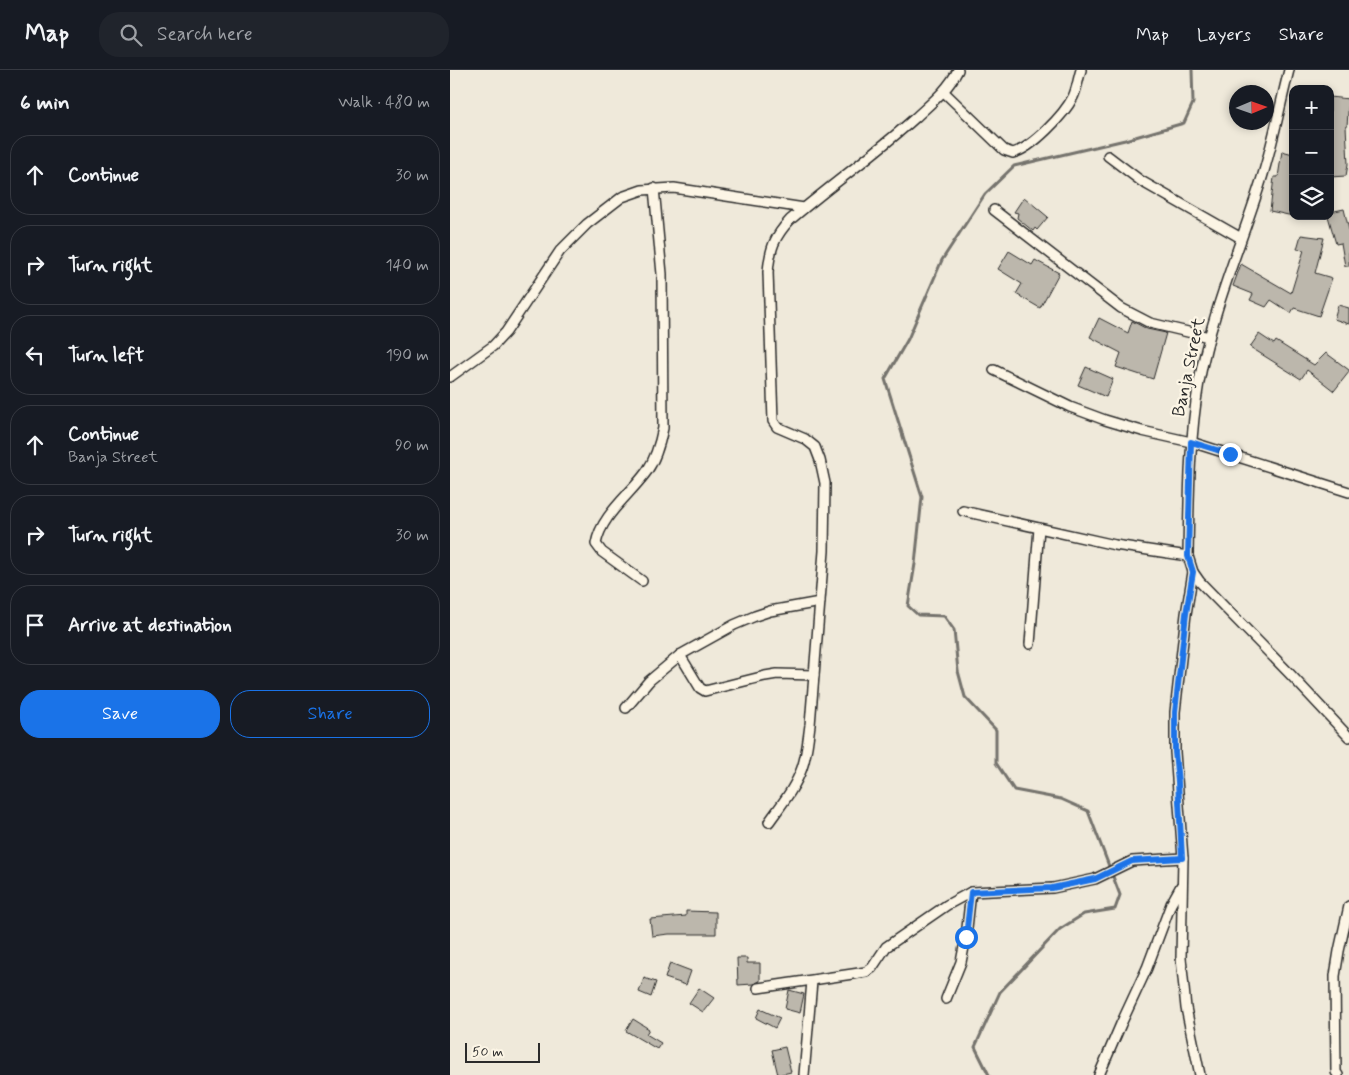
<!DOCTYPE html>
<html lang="en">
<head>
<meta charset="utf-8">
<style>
  body { margin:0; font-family:Mynerve,sans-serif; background:#20242c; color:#f1f3f6 }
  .controls { position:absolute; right:15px; top:15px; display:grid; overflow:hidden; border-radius:10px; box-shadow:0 2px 8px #0003 }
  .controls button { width:45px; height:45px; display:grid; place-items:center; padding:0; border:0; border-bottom:1px solid #363941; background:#171b24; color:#f1f3f6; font:25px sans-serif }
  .compass { position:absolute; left:779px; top:15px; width:45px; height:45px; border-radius:50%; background:#171b24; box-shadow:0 2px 8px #0003; rotate:88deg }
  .scale { position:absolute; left:15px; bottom:12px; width:75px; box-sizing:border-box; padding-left:5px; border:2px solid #2b2b2b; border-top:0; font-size:14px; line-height:18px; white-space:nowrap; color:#2b2b2b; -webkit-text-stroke:4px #fcf5e5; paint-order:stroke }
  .stop { position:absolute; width:15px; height:15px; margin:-11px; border:4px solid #1a73e8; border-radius:50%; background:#fff }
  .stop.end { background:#1a73e8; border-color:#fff; box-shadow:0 1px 5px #0008 }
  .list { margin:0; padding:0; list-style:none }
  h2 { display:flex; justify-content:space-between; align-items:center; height:65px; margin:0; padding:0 20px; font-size:21px }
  h2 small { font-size:16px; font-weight:400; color:#9ea1a6 }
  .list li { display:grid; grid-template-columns:32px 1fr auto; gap:15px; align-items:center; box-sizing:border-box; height:80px; margin:0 10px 10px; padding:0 10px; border:1px solid #363941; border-radius:20px }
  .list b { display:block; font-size:19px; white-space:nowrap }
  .list p { margin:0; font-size:16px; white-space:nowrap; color:#9ea1a6 }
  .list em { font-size:16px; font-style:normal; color:#9ea1a6 }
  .actions { display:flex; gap:10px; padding:15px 20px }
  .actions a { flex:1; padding:11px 0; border:1px solid #1a73e8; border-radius:20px; text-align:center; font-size:18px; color:#1a73e8 }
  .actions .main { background:#1a73e8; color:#fff }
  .icon { flex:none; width:28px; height:28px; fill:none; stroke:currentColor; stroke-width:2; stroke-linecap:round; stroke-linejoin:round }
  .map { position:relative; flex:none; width:899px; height:1005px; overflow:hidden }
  header { display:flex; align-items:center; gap:30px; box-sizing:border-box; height:70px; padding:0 25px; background:#171b24; border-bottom:1px solid #363941 }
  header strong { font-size:24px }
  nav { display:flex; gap:28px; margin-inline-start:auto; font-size:18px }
  .search { width:350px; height:45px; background:#20242c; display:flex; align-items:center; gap:12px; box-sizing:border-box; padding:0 18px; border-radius:20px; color:#9ea1a6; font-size:19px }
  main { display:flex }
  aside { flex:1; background:#171b24 }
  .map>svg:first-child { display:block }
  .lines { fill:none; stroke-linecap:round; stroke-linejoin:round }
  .stream { stroke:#75736d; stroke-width:3 }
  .building { fill:#bcb7ac; stroke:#2b2b2b }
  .minor-casing { stroke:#2b2b2b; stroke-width:12 }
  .minor { stroke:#fcf5e5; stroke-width:9 }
  .route { stroke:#1a73e8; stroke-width:6 }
  .labels { text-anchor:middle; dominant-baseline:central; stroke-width:4.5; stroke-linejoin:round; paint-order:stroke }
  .street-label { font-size:18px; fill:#2b2b2b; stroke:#fcf5e5 }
</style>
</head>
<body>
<header>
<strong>Map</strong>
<div class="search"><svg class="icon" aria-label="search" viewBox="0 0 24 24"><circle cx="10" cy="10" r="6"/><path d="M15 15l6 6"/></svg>Search here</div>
<nav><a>Map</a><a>Layers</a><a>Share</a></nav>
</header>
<main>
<aside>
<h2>6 min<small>Walk · 480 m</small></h2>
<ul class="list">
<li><svg class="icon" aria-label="ahead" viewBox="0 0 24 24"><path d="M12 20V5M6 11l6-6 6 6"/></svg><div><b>Continue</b></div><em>30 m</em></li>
<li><svg class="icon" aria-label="right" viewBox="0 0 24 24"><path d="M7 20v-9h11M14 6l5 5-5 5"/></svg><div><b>Turn right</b></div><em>140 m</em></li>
<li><svg class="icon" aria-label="left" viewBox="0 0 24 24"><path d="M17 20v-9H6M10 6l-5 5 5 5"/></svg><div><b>Turn left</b></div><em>190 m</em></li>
<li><svg class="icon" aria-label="ahead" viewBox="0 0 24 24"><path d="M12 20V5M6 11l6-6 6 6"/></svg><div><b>Continue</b><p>Banja Street</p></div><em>90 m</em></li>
<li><svg class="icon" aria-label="right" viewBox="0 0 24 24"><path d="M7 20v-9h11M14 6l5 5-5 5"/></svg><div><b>Turn right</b></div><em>30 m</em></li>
<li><svg class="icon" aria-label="arrive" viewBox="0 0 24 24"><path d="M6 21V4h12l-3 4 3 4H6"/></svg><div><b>Arrive at destination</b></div></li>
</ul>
<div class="actions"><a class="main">Save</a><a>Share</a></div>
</aside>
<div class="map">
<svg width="899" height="1005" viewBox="0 0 899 1005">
  <rect width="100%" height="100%" fill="#efe9da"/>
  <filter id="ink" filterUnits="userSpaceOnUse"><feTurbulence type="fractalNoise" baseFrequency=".02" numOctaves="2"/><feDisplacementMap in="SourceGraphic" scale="10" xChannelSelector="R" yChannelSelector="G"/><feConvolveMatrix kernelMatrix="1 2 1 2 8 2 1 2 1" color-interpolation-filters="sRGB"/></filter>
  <g filter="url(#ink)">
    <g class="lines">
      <polyline class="stream" points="539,1005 525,977 550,922 610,859 634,844 665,839 670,825 638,741 611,729 564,720 546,693 546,660 515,627 508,601 504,560 494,546 468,545 458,536 465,494 472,427 435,309 458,269 492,190 535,124 564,96 675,70 734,53 743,33 742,0"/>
    </g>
    <g class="building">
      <polygon points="880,27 899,29 897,56 896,56 898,94 896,106 880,107"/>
      <polygon points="832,81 843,84 843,146 820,141 824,107 828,107"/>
      <polygon points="574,127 598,147 587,160 585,158 583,161 567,148 568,143 564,142"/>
      <polygon points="894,139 899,160 899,196 895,196 891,173 886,174 878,146 880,146 880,142"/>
      <polygon points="851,165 874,168 865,203 882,208 869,246 844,238 841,243 821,230 816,237 800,230 803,224 783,216 791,194 841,223 854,180 847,179"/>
      <polygon points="559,181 582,195 585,190 609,203 590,238 566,224 572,214 548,199"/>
      <polygon points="888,235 899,238 899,254 884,249"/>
      <polygon points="649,248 678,263 682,251 697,259 716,263 703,309 666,297 671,283 640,267"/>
      <polygon points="809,264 824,274 826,271 864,295 876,283 899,300 899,302 884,321 857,300 851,309 800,277"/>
      <polygon points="636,297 663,309 656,327 628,315"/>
      <polygon points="236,841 266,842 266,864 219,864 202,866 200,849 236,846"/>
      <polygon points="287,888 297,888 297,893 310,893 310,911 303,914 288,915"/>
      <polygon points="220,893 241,901 236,915 215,908"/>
      <polygon points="194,908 206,912 201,927 189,922"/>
      <polygon points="249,918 264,928 253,942 239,933"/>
      <polygon points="339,920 354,924 350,943 335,939"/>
      <polygon points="310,939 330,948 325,958 306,948"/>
      <polygon points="183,949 199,959 196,964 211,973 207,979 176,961"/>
      <polygon points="335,977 341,1002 328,1005 322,980"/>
    </g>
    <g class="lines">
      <defs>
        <g id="minor">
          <path d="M839,0C829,39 822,79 809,117C788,182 761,245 749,312C739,370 739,428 738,486L743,502L750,512L840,604L899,667"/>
          <path d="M494,22L554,80L563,83C582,78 614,45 623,27C627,19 628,9 631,0"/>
          <polyline points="658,86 691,111 791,168"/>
          <polyline points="544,140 671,238 700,253 759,267"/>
          <polyline points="544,300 620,337 655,350 692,361 741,372 899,422"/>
          <polyline points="0,307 43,276 56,262 110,181 137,154 172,127 192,120 224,118 354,138"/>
          <polyline points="513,441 665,475 738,486"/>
          <polyline points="743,502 736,544 725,642 725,682 733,788 731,888 736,938 750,1005"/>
          <path d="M192,511L152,482L146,474C151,445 181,424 197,401C206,388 210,373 213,358L212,204L204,118"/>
          <polyline points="580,574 589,458"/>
          <polyline points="230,585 250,618 255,621 315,606 327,604 364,605"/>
          <polyline points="176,638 199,611 230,585 284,555 305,546 320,541 370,532"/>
          <path d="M319,752C331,735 345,718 352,698C357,684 358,669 360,655L374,481L375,413L370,390L365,377L355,369L327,357L323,351L318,202C320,179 324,167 340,150C381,115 425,84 465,48C481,33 498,20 508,0"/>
          <polyline points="308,918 416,902 422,898 436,877 497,835 521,822 603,818 645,809 682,791 733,788"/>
          <polyline points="496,929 511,892 516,867 521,822"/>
          <polyline points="354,1005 362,911"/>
          <polyline points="649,1005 671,954 697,898 721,834 731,816"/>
          <polyline points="888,1005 886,1002 885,906 889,881 899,836"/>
        </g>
      </defs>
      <use href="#minor" class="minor-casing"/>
      <use href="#minor" class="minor"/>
    </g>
  </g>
  <g class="lines" filter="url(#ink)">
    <polyline class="route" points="516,867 521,822 602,818 645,809 682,791 732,788 728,712 725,682 725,642 736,544 743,502 738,486 741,372 780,384"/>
  </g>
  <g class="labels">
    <g class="street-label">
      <text transform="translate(739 297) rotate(-78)">Banja Street</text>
    </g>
  </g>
</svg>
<div class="controls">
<button>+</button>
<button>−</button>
<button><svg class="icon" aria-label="layers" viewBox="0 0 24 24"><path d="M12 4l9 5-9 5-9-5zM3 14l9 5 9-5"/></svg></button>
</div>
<svg class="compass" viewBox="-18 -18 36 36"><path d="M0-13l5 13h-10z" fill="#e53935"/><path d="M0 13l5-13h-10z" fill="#9ea1a6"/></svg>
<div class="scale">50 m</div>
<div class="stop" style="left:516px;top:867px"></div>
<div class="stop end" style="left:780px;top:384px"></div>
</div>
</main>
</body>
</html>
